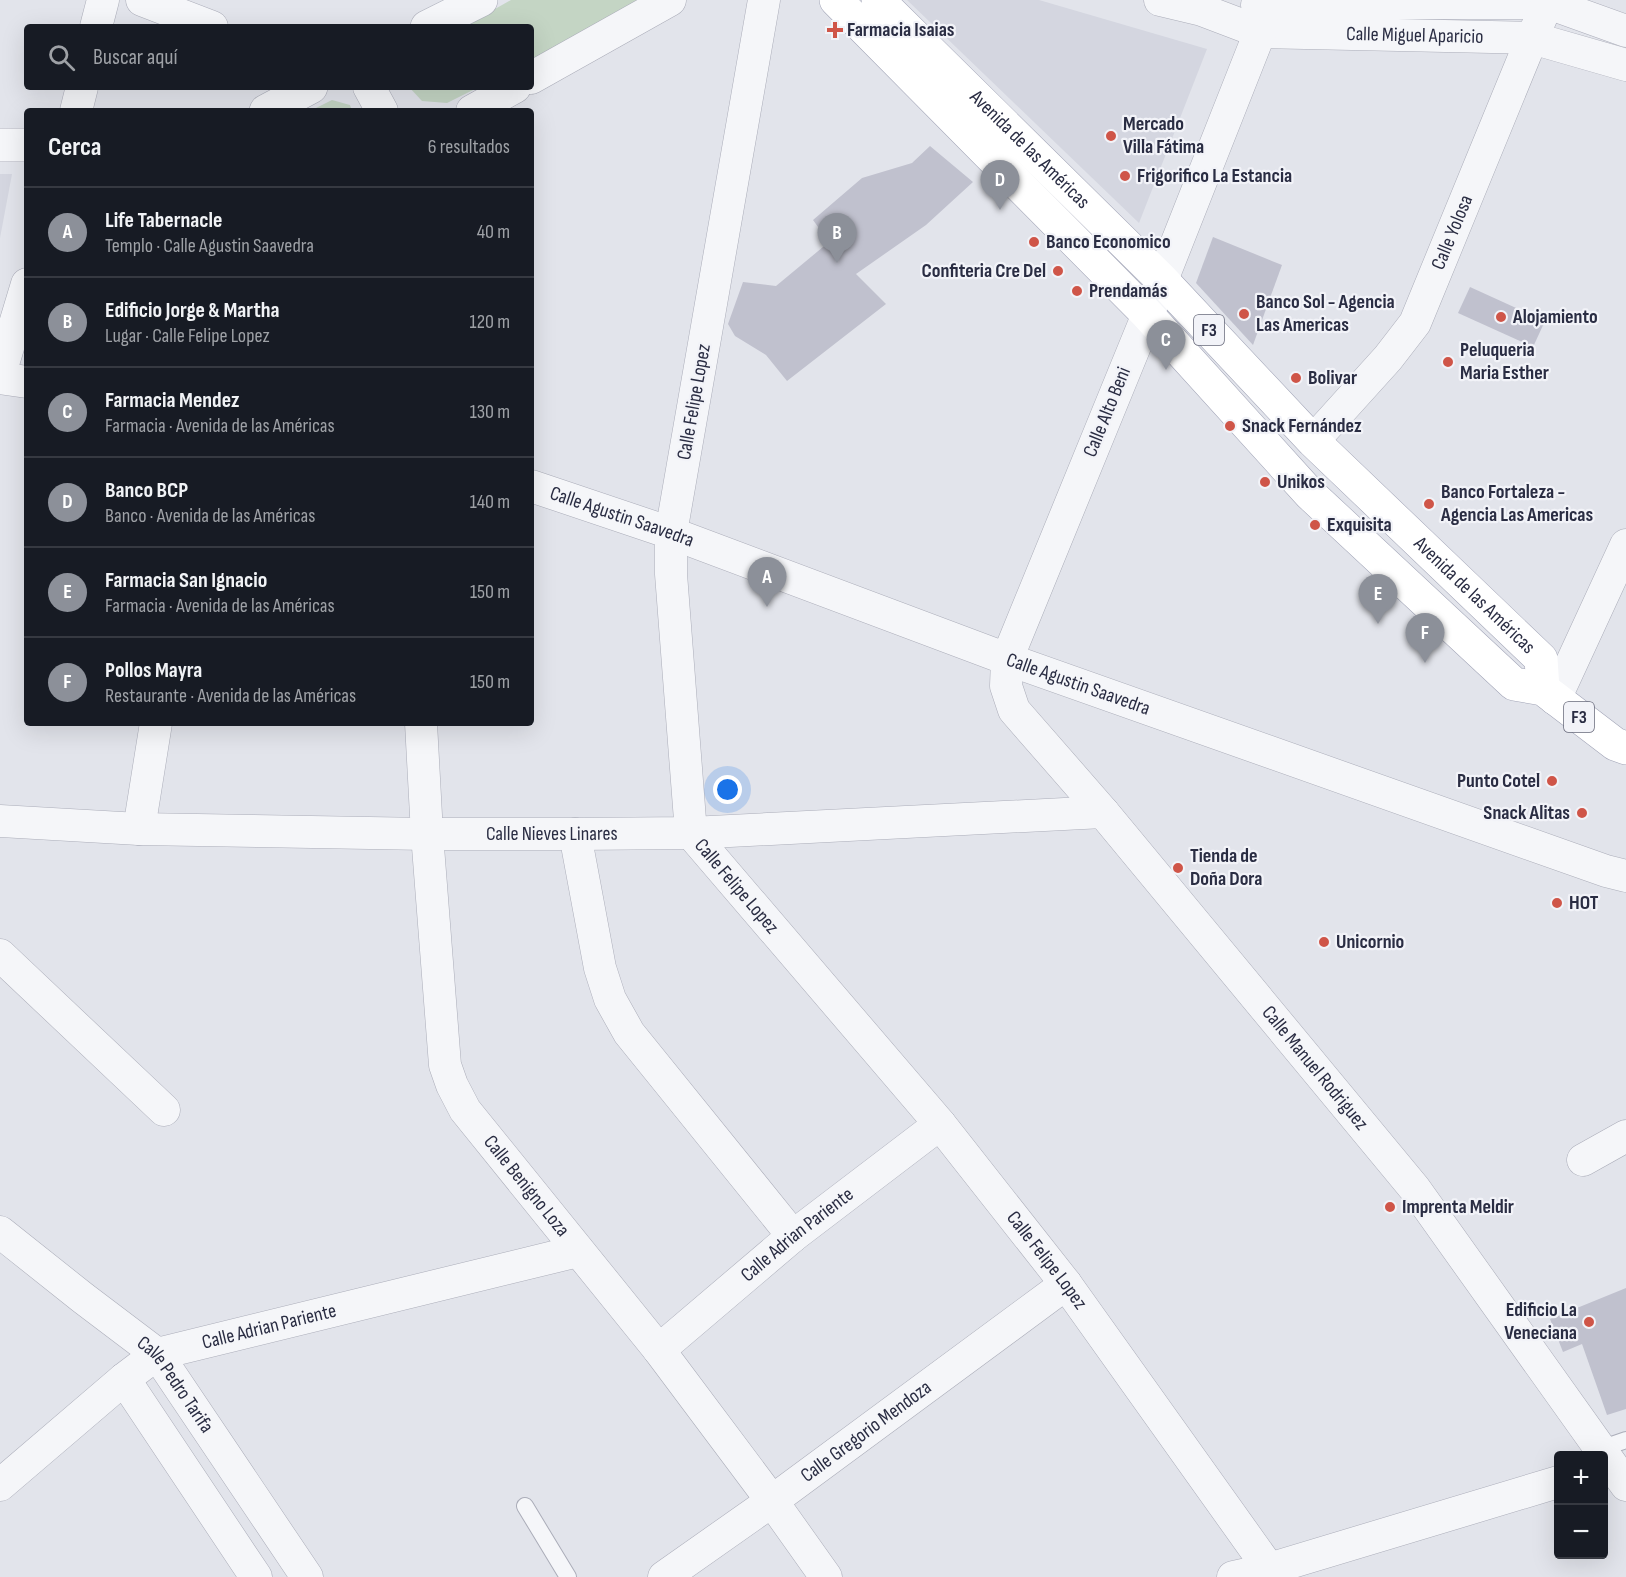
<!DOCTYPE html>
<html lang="es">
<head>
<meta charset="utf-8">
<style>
  body { margin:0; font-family:"Sofia Sans Condensed",sans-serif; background:#20242c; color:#f1f3f6 }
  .controls { position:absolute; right:18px; bottom:18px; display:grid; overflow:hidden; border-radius:6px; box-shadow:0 6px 24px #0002 }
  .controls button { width:54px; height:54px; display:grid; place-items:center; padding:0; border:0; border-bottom:2px solid #363941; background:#171b24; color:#f1f3f6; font:30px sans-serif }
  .you { position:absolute; left:728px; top:790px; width:21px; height:21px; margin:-15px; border:4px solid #fff; border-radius:50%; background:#1a73e8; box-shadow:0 0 0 9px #1a73e833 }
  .badge { display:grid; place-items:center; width:39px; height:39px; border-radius:50%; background:#8c9099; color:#fff; font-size:20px; font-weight:700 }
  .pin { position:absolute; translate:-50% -50px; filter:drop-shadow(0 2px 3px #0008) }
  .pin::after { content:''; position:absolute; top:32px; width:21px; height:18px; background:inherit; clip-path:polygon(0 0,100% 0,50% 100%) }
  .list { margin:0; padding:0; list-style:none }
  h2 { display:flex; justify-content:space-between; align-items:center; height:78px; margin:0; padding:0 24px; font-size:26px }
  h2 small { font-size:20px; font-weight:400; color:#9ea1a6 }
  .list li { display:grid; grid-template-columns:39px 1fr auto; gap:18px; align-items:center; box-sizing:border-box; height:90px; padding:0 24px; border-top:2px solid #363941 }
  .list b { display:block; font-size:22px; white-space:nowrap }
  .list p { margin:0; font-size:20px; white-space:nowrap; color:#9ea1a6 }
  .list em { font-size:20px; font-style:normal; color:#9ea1a6 }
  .icon { flex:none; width:33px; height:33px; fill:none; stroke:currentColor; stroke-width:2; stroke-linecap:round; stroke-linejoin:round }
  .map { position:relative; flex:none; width:1626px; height:1577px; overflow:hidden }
  .search { position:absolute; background:#171b24; box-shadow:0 6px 24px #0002; left:24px; top:24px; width:510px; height:66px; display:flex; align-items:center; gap:15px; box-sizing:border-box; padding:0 21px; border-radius:6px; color:#9ea1a6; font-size:22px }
  .panel { position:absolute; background:#171b24; box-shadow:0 6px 24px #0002; left:24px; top:108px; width:510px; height:618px; border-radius:6px }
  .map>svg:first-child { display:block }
  .built { fill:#d4d6e0 }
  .green { fill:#c4d5c4 }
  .building { fill:#c0c1ce }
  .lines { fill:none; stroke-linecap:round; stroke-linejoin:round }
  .service-casing { stroke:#abadb9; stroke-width:18 }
  .minor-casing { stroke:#abadb9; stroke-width:33 }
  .tertiary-casing { stroke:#abadb9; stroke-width:34 }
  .primary-casing { stroke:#a2a5b7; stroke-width:34 }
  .service { stroke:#f5f6f9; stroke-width:16 }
  .minor { stroke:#f5f6f9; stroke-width:32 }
  .tertiary { stroke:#f5f6f9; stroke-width:33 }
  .primary { stroke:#fff; stroke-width:33 }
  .poi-dot { fill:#cf5548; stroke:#f2f3f8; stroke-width:2 }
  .labels { text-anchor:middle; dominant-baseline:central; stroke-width:4.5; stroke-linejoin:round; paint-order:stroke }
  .shield { fill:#f2f3f8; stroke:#666879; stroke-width:1.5 }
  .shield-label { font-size:18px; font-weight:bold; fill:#2a2d43 }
  .poi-label { font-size:20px; font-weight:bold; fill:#2a2d43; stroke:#f2f3f8; text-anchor:start }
  .street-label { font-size:20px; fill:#2a2d43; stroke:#f2f3f8 }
</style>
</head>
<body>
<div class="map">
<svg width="1626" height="1577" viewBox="0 0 1626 1577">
  <rect width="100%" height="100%" fill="#e2e4eb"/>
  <g class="built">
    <polygon points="907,0 1039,0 1207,49 1139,223"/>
    <polygon points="0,174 12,174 0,238"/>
  </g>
  <g class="green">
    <polygon points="511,0 645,0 531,60 531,27 463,27"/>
    <polygon points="409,87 479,87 447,103 422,101"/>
    <polygon points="332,100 350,105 352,111 310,111"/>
  </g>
  <g class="building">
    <polygon points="930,146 973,182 926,225 856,274 886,304 787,381 766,355 735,336 728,324 743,282 776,286 829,242 813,220 862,178 912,163"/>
    <polygon points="1213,237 1282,265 1253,345 1196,283"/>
    <polygon points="1470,287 1545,321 1533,347 1458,313"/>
    <polygon points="1626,1288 1626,1409 1607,1415 1582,1344 1563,1352 1550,1319"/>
  </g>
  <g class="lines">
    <defs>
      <g id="service">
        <polyline points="1600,1449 1626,1440"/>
        <polyline points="525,1506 568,1577"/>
      </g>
      <g id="minor">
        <polyline points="142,0 212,27"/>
        <path id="s1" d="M764,0L671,533V574L691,833L940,1124L1066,1284L1275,1577"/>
        <path id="s2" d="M1160,0L1202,10L1260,32L1532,38L1626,65"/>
        <path id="s3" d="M1278,0L1260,32L1162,280L1007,659L1006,686L1014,710L1103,812L1415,1189L1626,1485"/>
        <polyline points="1257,5 1277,3 1548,3 1626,31"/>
        <polyline points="96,27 103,0"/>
        <polyline points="531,78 670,0"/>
        <polyline points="369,87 382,111"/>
        <polyline points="76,111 82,87"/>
        <polyline points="472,111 515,87"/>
        <polyline points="0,374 27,284"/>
        <polyline points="0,378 27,382"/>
        <path id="s4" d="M1313,441L1388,358L1415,323L1532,38L1549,0"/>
        <path id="s5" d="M531,486L671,533L1007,659L1606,871L1626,876"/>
        <polyline points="1555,699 1626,545"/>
        <path id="s6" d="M421,723L427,834L445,1065L452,1085L465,1110L659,1350L772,1501L826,1577"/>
        <path id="s7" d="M0,821L139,829L427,834H575L691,833L1103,812"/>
        <polyline points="139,829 156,723"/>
        <polyline points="575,834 600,968 610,999 629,1033 793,1236"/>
        <polyline points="0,955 164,1110"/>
        <polyline points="1583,1160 1626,1136"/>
        <path id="s8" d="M0,1232L83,1298L157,1354L307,1577"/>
        <path id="s9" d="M659,1350L793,1236L940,1124"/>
        <polyline points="124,1379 256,1577"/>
        <path id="s10" d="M0,1485L124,1379L157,1354L578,1251"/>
        <path id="s11" d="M664,1577L772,1501L1066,1284"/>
        <polyline points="1233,1577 1269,1569 1558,1482"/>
      </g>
      <g id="tertiary">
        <polyline points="427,27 481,0"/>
        <polyline points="266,111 311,87"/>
        <polyline points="0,145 27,145"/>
      </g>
      <g id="primary">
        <polyline points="836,0 1147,314 1310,494 1514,684 1543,689 1615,744 1626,748"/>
        <path id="s12" d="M878,0L1162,280L1313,441L1541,659L1543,689"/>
      </g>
    </defs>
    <use href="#service" class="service-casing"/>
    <use href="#minor" class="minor-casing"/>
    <use href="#tertiary" class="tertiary-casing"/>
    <use href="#primary" class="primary-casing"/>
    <use href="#service" class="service"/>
    <use href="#minor" class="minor"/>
    <use href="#tertiary" class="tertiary"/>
    <use href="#primary" class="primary"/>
  </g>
  <g class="poi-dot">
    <path d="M832 21h6v6h6v6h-6v6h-6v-6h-6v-6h6z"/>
    <circle cx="1111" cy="136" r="6"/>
    <circle cx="1125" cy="176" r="6"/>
    <circle cx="1034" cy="242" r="6"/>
    <circle cx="1058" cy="271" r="6"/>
    <circle cx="1077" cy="291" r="6"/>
    <circle cx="1244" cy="314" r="6"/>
    <circle cx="1501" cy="317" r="6"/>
    <circle cx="1448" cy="362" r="6"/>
    <circle cx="1296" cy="378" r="6"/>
    <circle cx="1230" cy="426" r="6"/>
    <circle cx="1265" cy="482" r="6"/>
    <circle cx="1429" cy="504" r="6"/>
    <circle cx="1315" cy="525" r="6"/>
    <circle cx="1552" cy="781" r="6"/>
    <circle cx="1582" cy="813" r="6"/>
    <circle cx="1178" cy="868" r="6"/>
    <circle cx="1557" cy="903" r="6"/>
    <circle cx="1324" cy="942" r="6"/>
    <circle cx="1390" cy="1207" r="6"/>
    <circle cx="1589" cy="1322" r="6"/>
  </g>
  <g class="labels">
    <g class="shield">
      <rect x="1194" y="315" width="30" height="30" rx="4.5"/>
      <rect x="1564" y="702" width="30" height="30" rx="4.5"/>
    </g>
    <g class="shield-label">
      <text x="1209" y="330">F3</text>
      <text x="1579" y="717">F3</text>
    </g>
    <g class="poi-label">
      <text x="847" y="30">Farmacia Isaias</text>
      <text x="1123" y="124">Mercado<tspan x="1123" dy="23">Villa Fátima</tspan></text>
      <text x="1137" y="176">Frigorifico La Estancia</text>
      <text x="1046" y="242">Banco Economico</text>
      <text x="1046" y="271" text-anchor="end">Confiteria Cre Del</text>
      <text x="1089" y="291">Prendamás</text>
      <text x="1256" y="302">Banco Sol - Agencia<tspan x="1256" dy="23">Las Americas</tspan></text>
      <text x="1513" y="317">Alojamiento</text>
      <text x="1460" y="350">Peluqueria<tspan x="1460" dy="23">Maria Esther</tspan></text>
      <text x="1308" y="378">Bolivar</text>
      <text x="1242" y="426">Snack Fernández</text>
      <text x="1277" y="482">Unikos</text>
      <text x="1441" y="492">Banco Fortaleza -<tspan x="1441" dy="23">Agencia Las Americas</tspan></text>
      <text x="1327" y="525">Exquisita</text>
      <text x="1540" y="781" text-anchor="end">Punto Cotel</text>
      <text x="1570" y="813" text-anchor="end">Snack Alitas</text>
      <text x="1190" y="856">Tienda de<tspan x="1190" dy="23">Doña Dora</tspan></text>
      <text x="1569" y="903">HOT</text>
      <text x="1336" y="942">Unicornio</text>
      <text x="1402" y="1207">Imprenta Meldir</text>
      <text x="1577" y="1310" text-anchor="end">Edificio La<tspan x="1577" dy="23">Veneciana</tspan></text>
    </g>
    <g class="street-label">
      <text stroke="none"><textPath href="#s2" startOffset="260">Calle Miguel Aparicio</textPath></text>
      <text stroke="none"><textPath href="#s12" startOffset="213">Avenida de las Américas</textPath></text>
      <text stroke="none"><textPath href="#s4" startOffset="254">Calle Yolosa</textPath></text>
      <text transform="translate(694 402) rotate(-80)">Calle Felipe Lopez</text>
      <text transform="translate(1107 412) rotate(-68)">Calle Alto Beni</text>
      <text stroke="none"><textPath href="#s5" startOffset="96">Calle Agustin Saavedra</textPath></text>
      <text stroke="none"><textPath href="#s12" startOffset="843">Avenida de las Américas</textPath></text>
      <text stroke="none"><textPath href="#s5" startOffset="582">Calle Agustin Saavedra</textPath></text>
      <text stroke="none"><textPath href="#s7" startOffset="552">Calle Nieves Linares</textPath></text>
      <text stroke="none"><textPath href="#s1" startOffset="912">Calle Felipe Lopez</textPath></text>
      <text stroke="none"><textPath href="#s3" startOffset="1233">Calle Manuel Rodriguez</textPath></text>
      <text stroke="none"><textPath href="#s6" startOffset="490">Calle Benigno Loza</textPath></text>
      <text stroke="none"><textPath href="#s9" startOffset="180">Calle Adrian Pariente</textPath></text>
      <text stroke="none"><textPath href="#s1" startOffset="1398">Calle Felipe Lopez</textPath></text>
      <text stroke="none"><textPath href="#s10" startOffset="320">Calle Adrian Pariente</textPath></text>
      <text stroke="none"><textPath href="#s8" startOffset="234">Calle Pedro Tarifa</textPath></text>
      <text stroke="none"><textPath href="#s11" startOffset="249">Calle Gregorio Mendoza</textPath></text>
    </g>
  </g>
</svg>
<div class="controls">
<button>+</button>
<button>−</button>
</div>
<div class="you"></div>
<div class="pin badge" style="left:767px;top:607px">A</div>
<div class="pin badge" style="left:837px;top:263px">B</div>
<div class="pin badge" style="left:1166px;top:370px">C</div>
<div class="pin badge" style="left:1000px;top:210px">D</div>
<div class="pin badge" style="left:1378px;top:624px">E</div>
<div class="pin badge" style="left:1425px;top:663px">F</div>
<div class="search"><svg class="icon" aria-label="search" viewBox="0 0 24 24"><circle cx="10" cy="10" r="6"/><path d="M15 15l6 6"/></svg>Buscar aquí</div>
<section class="panel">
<h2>Cerca<small>6 resultados</small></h2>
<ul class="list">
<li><span class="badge">A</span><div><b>Life Tabernacle</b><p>Templo · Calle Agustin Saavedra</p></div><em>40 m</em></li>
<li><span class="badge">B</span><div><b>Edificio Jorge &amp; Martha</b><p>Lugar · Calle Felipe Lopez</p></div><em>120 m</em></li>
<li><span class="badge">C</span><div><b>Farmacia Mendez</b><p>Farmacia · Avenida de las Américas</p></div><em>130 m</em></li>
<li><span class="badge">D</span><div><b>Banco BCP</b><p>Banco · Avenida de las Américas</p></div><em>140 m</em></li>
<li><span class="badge">E</span><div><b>Farmacia San Ignacio</b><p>Farmacia · Avenida de las Américas</p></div><em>150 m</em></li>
<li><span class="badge">F</span><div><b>Pollos Mayra</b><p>Restaurante · Avenida de las Américas</p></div><em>150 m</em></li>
</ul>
</section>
</div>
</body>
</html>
